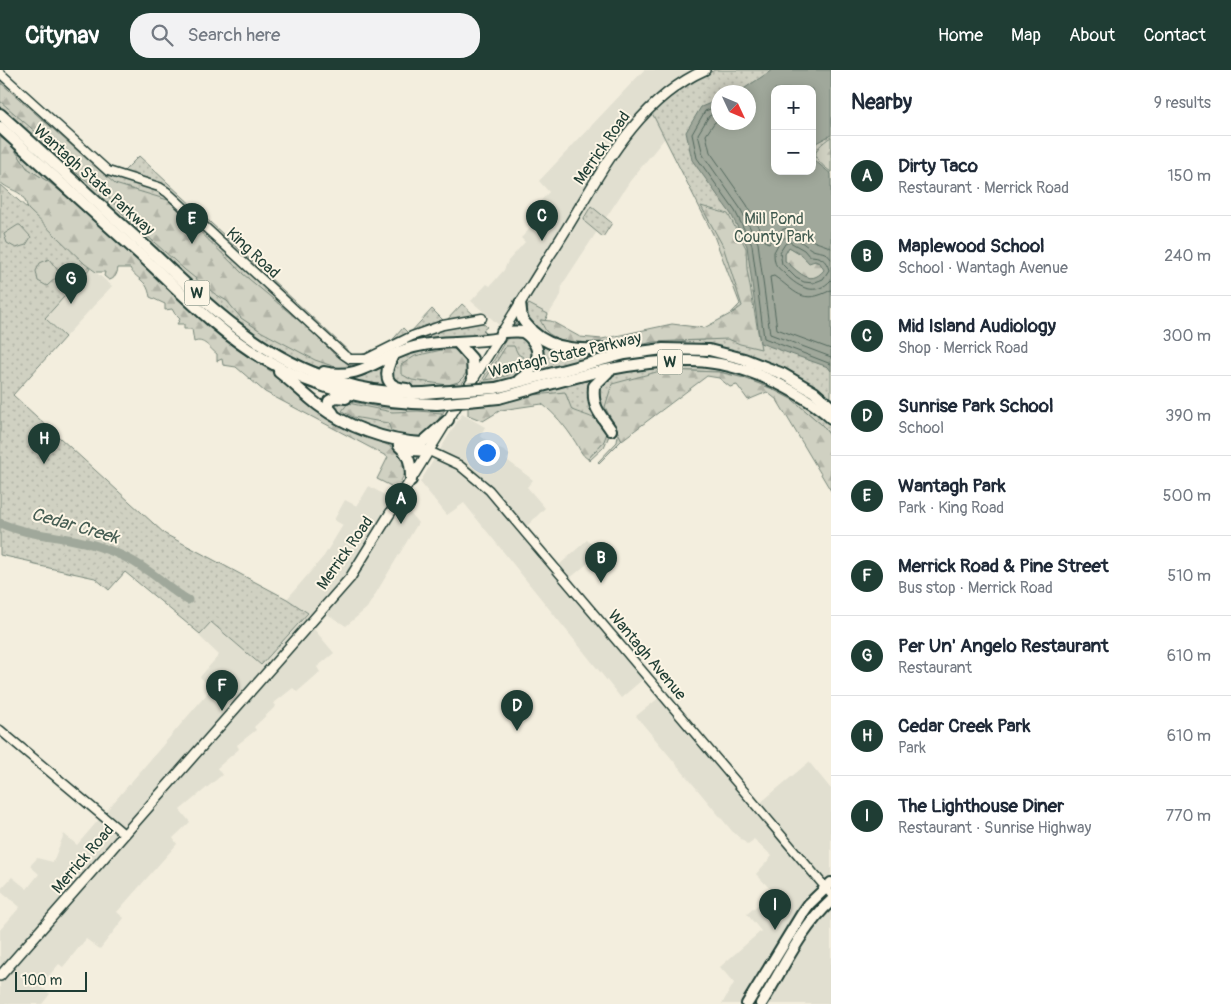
<!DOCTYPE html>
<html lang="en">
<head>
<meta charset="utf-8">
<style>
  body { margin:0; font-family:Pangolin,sans-serif; background:#f2f2f3; color:#1f2937 }
  .controls { position:absolute; right:15px; top:15px; display:grid; overflow:hidden; border-radius:10px; box-shadow:0 2px 12px #0003 }
  .controls button { width:45px; height:45px; display:grid; place-items:center; padding:0; border:0; border-bottom:1px solid #e0e1e3; background:#fff; color:#1f2937; font:25px sans-serif }
  .compass { position:absolute; left:711px; top:15px; width:45px; height:45px; border-radius:50%; background:#fff; box-shadow:0 2px 12px #0003; rotate:134deg }
  .scale { position:absolute; left:15px; bottom:12px; width:72px; box-sizing:border-box; padding-left:5px; border:2px solid #1f3d34; border-top:0; font-size:14px; line-height:18px; white-space:nowrap; color:#1f3d34; -webkit-text-stroke:4px #fcf5e5; paint-order:stroke }
  .you { position:absolute; left:486px; top:382px; width:18px; height:18px; margin:-12px; border:4px solid #fff; border-radius:50%; background:#1a73e8; box-shadow:0 0 0 8px #1a73e833 }
  .badge { display:grid; place-items:center; width:32px; height:32px; border-radius:50%; background:#1f3d34; color:#fff; font-size:16px; font-weight:700 }
  .pin { position:absolute; translate:-50% -41px; filter:drop-shadow(0 1px 2px #0008) }
  .pin::after { content:''; position:absolute; top:26px; width:18px; height:15px; background:inherit; clip-path:polygon(0 0,100% 0,50% 100%) }
  .list { margin:0; padding:0; list-style:none }
  h2 { display:flex; justify-content:space-between; align-items:center; height:65px; margin:0; padding:0 20px; font-size:21px }
  h2 small { font-size:16px; font-weight:400; color:#747a83 }
  .list li { display:grid; grid-template-columns:32px 1fr auto; gap:15px; align-items:center; box-sizing:border-box; height:80px; padding:0 20px; border-top:1px solid #e0e1e3 }
  .list b { display:block; font-size:19px; white-space:nowrap }
  .list p { margin:0; font-size:16px; white-space:nowrap; color:#747a83 }
  .list em { font-size:16px; font-style:normal; color:#747a83 }
  .icon { flex:none; width:28px; height:28px; fill:none; stroke:currentColor; stroke-width:2; stroke-linecap:round; stroke-linejoin:round }
  .map { position:relative; flex:none; width:831px; height:934px; overflow:hidden }
  header { display:flex; align-items:center; gap:30px; box-sizing:border-box; height:70px; padding:0 25px; background:#1f3d34; color:#fff }
  header strong { font-size:24px }
  nav { display:flex; gap:28px; margin-inline-start:auto; font-size:18px }
  .search { width:350px; height:45px; background:#f2f2f3; display:flex; align-items:center; gap:12px; box-sizing:border-box; padding:0 18px; border-radius:20px; color:#747a83; font-size:19px }
  main { display:flex }
  aside { flex:1; background:#fff }
  .map>svg:first-child { display:block }
  .built { fill:#e1dfd0 }
  .grass { fill:url(#grass-dots); stroke:#78877b; fill-rule:evenodd }
  .forest { fill:url(#forest-firs); stroke:#78877b }
  .garden { fill:#d0d1c2; stroke:#78877b }
  .water { fill:#a0a89b; stroke:#6c7d72; fill-rule:evenodd }
  .lines { fill:none; stroke-linecap:round; stroke-linejoin:round }
  .shore { stroke:#53685d; stroke-width:1 }
  .river { stroke:#a0a89b; stroke-width:9 }
  .secondary-casing { stroke:#1f3d34; stroke-width:11 }
  .primary-casing { stroke:#1f3d34; stroke-width:12 }
  .highway-casing { stroke:#1f3d34; stroke-width:14 }
  .secondary { stroke:#fcf5e5; stroke-width:8 }
  .primary { stroke:#fcf5e5; stroke-width:9 }
  .highway { stroke:#fcf5e5; stroke-width:10 }
  .highway-bridge-casing { stroke:#1f3d34; stroke-width:14; stroke-linecap:butt }
  .highway-bridge { stroke:#fcf5e5; stroke-width:10 }
  .labels { text-anchor:middle; dominant-baseline:central; stroke-width:4; stroke-linejoin:round; paint-order:stroke }
  .shield { fill:#fcf5e5; stroke:#617469; stroke-width:1 }
  .shield-label { font-size:15px; font-weight:bold; fill:#1f3d34 }
  .street-label { font-size:16px; fill:#1f3d34; stroke:#fcf5e5 }
  .park-label { font-size:16px; fill:#425b50; stroke:#fcf5e5 }
  .water-label { font-size:18px; font-style:italic; fill:#465d53; stroke:#fcf5e5 }
</style>
</head>
<body>
<header>
<strong>Citynav</strong>
<div class="search"><svg class="icon" aria-label="search" viewBox="0 0 24 24"><circle cx="10" cy="10" r="6"/><path d="M15 15l6 6"/></svg>Search here</div>
<nav><a>Home</a><a>Map</a><a>About</a><a>Contact</a></nav>
</header>
<main>
<div class="map">
<svg width="831" height="934" viewBox="0 0 831 934">
  <defs>
    <pattern id="grass-dots" width="8" height="8" patternUnits="userSpaceOnUse" patternTransform="scale(1.25)"><rect width="8" height="8" fill="#d0d1c2"/><path d="M2 2h.1M6 6h.1" fill="none" stroke="#b2b4a7" stroke-width="1.8" stroke-linecap="round"/></pattern>
    <pattern id="forest-firs" width="22" height="20" patternUnits="userSpaceOnUse" patternTransform="scale(1.25)"><rect width="22" height="20" fill="#d0d1c2"/><path d="M5 1l3.5 6h-7zM16 11l3.5 6h-7z" fill="#b2b4a7"/></pattern>
  </defs>
  <rect width="100%" height="100%" fill="#f3eede"/>
  <filter id="ink" filterUnits="userSpaceOnUse"><feTurbulence type="fractalNoise" baseFrequency=".02" numOctaves="2"/><feDisplacementMap in="SourceGraphic" scale="10" xChannelSelector="R" yChannelSelector="G"/><feConvolveMatrix kernelMatrix="1 2 1 2 8 2 1 2 1" color-interpolation-filters="sRGB"/></filter>
  <g filter="url(#ink)">
    <g class="built">
      <polygon points="644,0 715,0 689,11 652,41 665,68 630,111 562,215 561,225 547,247 517,228 499,255 471,231 487,214 490,216 504,200 508,191 525,172 521,168 536,152 528,144 549,122 539,111"/>
      <polygon points="91,198 112,216 65,267 45,248"/>
      <polygon points="462,344 485,357 480,366 510,385 507,390 533,410 527,417 545,438 526,457 558,496 587,470 600,483 569,509 649,604 621,628 464,433 447,445 420,412"/>
      <polygon points="369,416 405,437 418,453 367,538 346,556 327,544 314,559 334,583 317,597 320,602 297,622 293,618 274,633 276,636 254,657 256,660 237,675 239,679 217,698 222,705 180,740 190,752 173,768 177,774 117,842 124,848 100,879 86,869 63,897 59,894 40,916 50,924 42,934 0,934 0,860 20,837 0,820 12,807 27,819 39,804 30,796 37,788 53,792 64,764 77,775 212,618 200,607 219,585 199,566 211,552 261,595 307,543 287,529 324,486 343,455 334,450 345,430 357,436"/>
      <polygon points="660,627 753,739 809,692 831,719 831,934 722,934 734,913 720,897 761,861 747,844 773,822 756,804 772,786 754,769 748,775 732,761 636,646"/>
    </g>
    <g class="grass">
      <polygon points="0,0 107,96 124,101 139,86 355,287 388,275 403,258 409,264 432,239 445,252 462,234 487,257 483,260 486,263 485,268 446,267 430,269 416,272 372,294 331,302 304,292 263,269 227,245 0,37"/>
      <path d="M715,0H831V330L815,319L764,292L720,277L684,273L586,277L543,267L526,250L525,240L529,234L548,244L545,251L541,250L564,272L645,274L652,272L705,270L740,234L714,166L651,41L689,11ZM775,19H812V101H775ZM718,22H748V52H718Z"/>
      <polygon points="0,63 91,146 50,113 27,98 12,76 0,67"/>
      <polygon points="0,114 92,196 45,248 65,267 13,325 165,464 287,529 308,543 261,595 211,552 200,564 125,502 109,520 95,508 31,494 32,492 0,485"/>
      <polygon points="591,136 612,153 603,167 585,152 584,148"/>
      <polygon points="520,247 549,274 618,280 585,292 529,306 541,283 513,258"/>
      <polygon points="513,264 526,267 536,285 524,304 508,309 480,314 505,271"/>
      <path d="M453,275L469,287L468,305L461,315C439,318 412,323 393,312L390,296C405,277 431,278 453,275Z"/>
      <polygon points="388,290 386,316 354,312 335,306"/>
      <path d="M681,295C736,300 791,315 831,354V367L822,355L793,330L770,318L745,308L719,302L664,300L605,337L622,370L599,393L598,392L617,372L618,365L602,343L596,317L610,305L637,299Z"/>
      <polygon points="602,304 593,315 609,366 604,377 589,391 588,389 604,371 576,342 523,326"/>
      <polygon points="338,329 383,338 445,339 435,359 429,366 409,372 357,353 334,341 331,331"/>
    </g>
    <g class="forest">
      <polygon points="0,12 115,114 168,130 243,204 309,259 334,284 351,296 344,300 315,290 262,262 241,248 227,231 215,224 185,200 124,145 107,126 61,91 54,78 47,70 38,64 0,31"/>
      <path d="M0,67L12,76L27,98L50,113L91,146L126,176L131,183L192,239L247,286L280,307L349,358L401,381L407,399L397,419L377,409L388,387L265,322L236,297L223,295L222,289L217,291V284C209,278 204,268 194,272L192,259H184V254H177L180,249L175,244L172,239L165,240V234L150,227C149,222 148,218 145,214C140,208 133,205 130,198H118C117,204 115,209 109,210L104,206L105,202H96L85,194L28,139C22,117 15,125 0,112Z"/>
      <path d="M831,67V102C812,88 810,81 831,67Z"/>
      <path d="M701,136L728,144L746,178L747,199L761,279L740,274L728,269L652,272L645,274C622,274 562,279 546,261C544,258 542,253 540,250L551,251L580,267L602,269L672,254L704,258L734,242L742,236L723,176Z"/>
      <path d="M789,177L801,184L805,189L820,193L825,200C809,219 798,200 785,191V184Z"/>
      <path d="M506,276H514L518,284L523,287V294C512,306 501,308 485,310Z"/>
      <path d="M450,278C460,281 467,286 470,296L464,306L458,312L448,315L412,310L401,304V295L415,286Z"/>
      <polygon points="664,300 719,302 744,308 770,318 793,330 822,355 831,367 831,421 777,330 767,322 748,330 737,315 730,317 719,308 707,306 622,370 605,337 612,314"/>
      <path d="M565,322L572,340C588,347 599,346 607,363L604,371L588,389C581,385 579,377 574,370C566,357 554,343 542,334L501,340L483,351L468,345V337L523,326Z"/>
      <path d="M348,333L392,342L418,341L442,343C427,371 422,368 392,363L388,353L353,347L342,341Z"/>
    </g>
    <g class="garden">
      <polygon points="18,155 20,155 31,167 26,175 16,178 7,173 4,164"/>
      <polygon points="49,189 59,202 59,205 47,216 38,211 36,201 40,193"/>
    </g>
    <path class="water" d="M772,0H831V65L816,73L814,90L831,104V301L828,297L760,273L747,176L731,144L692,90L686,62L701,37L718,30V52H748V22H739ZM775,19H812V101H775ZM789,177L801,184L809,193L815,191L820,193L824,200C809,218 798,200 785,191V184Z"/>
    <g class="lines">
      <g class="shore">
        <polyline points="718,36 705,41 692,64 697,88 735,141 752,175 764,268 831,294"/>
        <polyline points="718,42 709,46 698,64 703,85 740,138 758,173 770,264 831,287"/>
        <path d="M718,50L714,53L706,65L710,82L747,135L766,172L769,173C789,145 796,164 816,172C821,174 826,175 831,178"/>
        <path d="M790,172L804,180L809,186C820,186 826,189 829,200L823,209L813,213L804,212L796,208L782,194L780,182L785,174Z"/>
        <path d="M831,189C825,180 821,183 813,180C808,178 799,169 791,166L781,169L774,182C774,197 777,196 786,205C799,218 816,227 831,210"/>
        <path d="M831,220C801,236 796,221 774,206L770,207L777,259L831,279"/>
      </g>
      <path class="river" d="M0,453C31,467 66,465 97,476C113,481 131,489 145,499C160,508 173,522 188,530"/>
      <defs>
        <g id="secondary">
          <polyline points="0,3 108,101 159,117 167,122 344,285 350,289 366,289 412,266 443,255 482,248"/>
          <polyline points="429,381 459,395 489,420 831,824"/>
          <polyline points="0,660 124,764"/>
        </g>
        <path id="primary" d="M0,906L350,508L550,185C594,119 628,34 705,0"/>
        <g id="highway">
          <path d="M0,44C48,87 95,131 143,174C177,205 210,239 248,266C302,305 369,329 436,322"/>
          <path d="M0,57C48,101 95,144 143,187C181,222 219,263 264,289C318,321 375,333 437,334"/>
          <path d="M520,233C521,238 521,244 522,248C524,253 529,257 532,261C559,287 601,278 635,277"/>
          <path d="M502,262C508,262 517,261 523,262C526,264 530,267 532,270C545,286 533,300 519,310"/>
          <polyline points="457,272 472,289 473,309"/>
          <path d="M393,285C384,303 383,317 407,319"/>
          <path d="M279,302C292,312 304,324 318,335C347,357 386,371 422,373L448,350"/>
          <path d="M324,302C358,310 376,290 407,279C437,269 468,274 499,268"/>
          <path d="M608,302L594,316C592,339 600,343 611,360"/>
          <polyline points="496,318 625,284 663,279 709,280 744,289 783,304 814,322 831,337"/>
          <path d="M499,328C562,311 627,289 693,291C721,292 752,301 777,313C797,323 815,333 831,348"/>
          <polyline points="333,343 328,337 329,331 336,327 346,328"/>
          <polyline points="399,375 411,380 429,381"/>
          <path d="M399,376C410,385 411,396 411,410"/>
          <polyline points="747,934 802,844 809,834 831,813"/>
          <path d="M761,934C783,899 800,859 831,831"/>
        </g>
      </defs>
      <use href="#secondary" class="secondary-casing"/>
      <use href="#primary" class="primary-casing"/>
      <use href="#highway" class="highway-casing"/>
      <use href="#secondary" class="secondary"/>
      <use href="#primary" class="primary"/>
      <use href="#highway" class="highway"/>
      <defs>
        <g id="highway-bridge">
          <polyline points="436,322 496,318"/>
          <polyline points="437,334 499,328"/>
        </g>
      </defs>
      <use href="#highway-bridge" class="highway-bridge-casing"/>
      <use href="#highway-bridge" class="highway-bridge"/>
    </g>
  </g>
  <g class="labels">
    <g class="shield">
      <rect x="184.5" y="210.5" width="25" height="25" rx="4"/>
      <rect x="657.5" y="279.5" width="25" height="25" rx="4"/>
    </g>
    <g class="shield-label">
      <text x="197" y="223">W</text>
      <text x="670" y="292">W</text>
    </g>
    <g class="street-label">
      <text transform="translate(602 78) rotate(-55)">Merrick Road</text>
      <text transform="translate(94 110) rotate(42)">Wantagh State Parkway</text>
      <text transform="translate(253 183) rotate(43)">King Road</text>
      <text transform="translate(565 285) rotate(-13)">Wantagh State Parkway</text>
      <text transform="translate(345 483) rotate(-55)">Merrick Road</text>
      <text transform="translate(647 585) rotate(50)">Wantagh Avenue</text>
      <text transform="translate(83 789) rotate(-49)">Merrick Road</text>
    </g>
    <g class="park-label">
      <text x="774" y="149">Mill Pond<tspan x="774" dy="18">County Park</tspan></text>
    </g>
    <g class="water-label">
      <text transform="translate(75 456) rotate(16)">Cedar Creek</text>
    </g>
  </g>
</svg>
<div class="controls">
<button>+</button>
<button>−</button>
</div>
<svg class="compass" viewBox="-18 -18 36 36"><path d="M0-13l5 13h-10z" fill="#e53935"/><path d="M0 13l5-13h-10z" fill="#747a83"/></svg>
<div class="scale">100 m</div>
<div class="you"></div>
<div class="pin badge" style="left:401px;top:454px">A</div>
<div class="pin badge" style="left:601px;top:513px">B</div>
<div class="pin badge" style="left:542px;top:171px">C</div>
<div class="pin badge" style="left:517px;top:661px">D</div>
<div class="pin badge" style="left:192px;top:174px">E</div>
<div class="pin badge" style="left:222px;top:641px">F</div>
<div class="pin badge" style="left:71px;top:234px">G</div>
<div class="pin badge" style="left:44px;top:394px">H</div>
<div class="pin badge" style="left:775px;top:860px">I</div>
</div>
<aside>
<h2>Nearby<small>9 results</small></h2>
<ul class="list">
<li><span class="badge">A</span><div><b>Dirty Taco</b><p>Restaurant · Merrick Road</p></div><em>150 m</em></li>
<li><span class="badge">B</span><div><b>Maplewood School</b><p>School · Wantagh Avenue</p></div><em>240 m</em></li>
<li><span class="badge">C</span><div><b>Mid Island Audiology</b><p>Shop · Merrick Road</p></div><em>300 m</em></li>
<li><span class="badge">D</span><div><b>Sunrise Park School</b><p>School</p></div><em>390 m</em></li>
<li><span class="badge">E</span><div><b>Wantagh Park</b><p>Park · King Road</p></div><em>500 m</em></li>
<li><span class="badge">F</span><div><b>Merrick Road &amp; Pine Street</b><p>Bus stop · Merrick Road</p></div><em>510 m</em></li>
<li><span class="badge">G</span><div><b>Per Un' Angelo Restaurant</b><p>Restaurant</p></div><em>610 m</em></li>
<li><span class="badge">H</span><div><b>Cedar Creek Park</b><p>Park</p></div><em>610 m</em></li>
<li><span class="badge">I</span><div><b>The Lighthouse Diner</b><p>Restaurant · Sunrise Highway</p></div><em>770 m</em></li>
</ul>
</aside>
</main>
</body>
</html>
